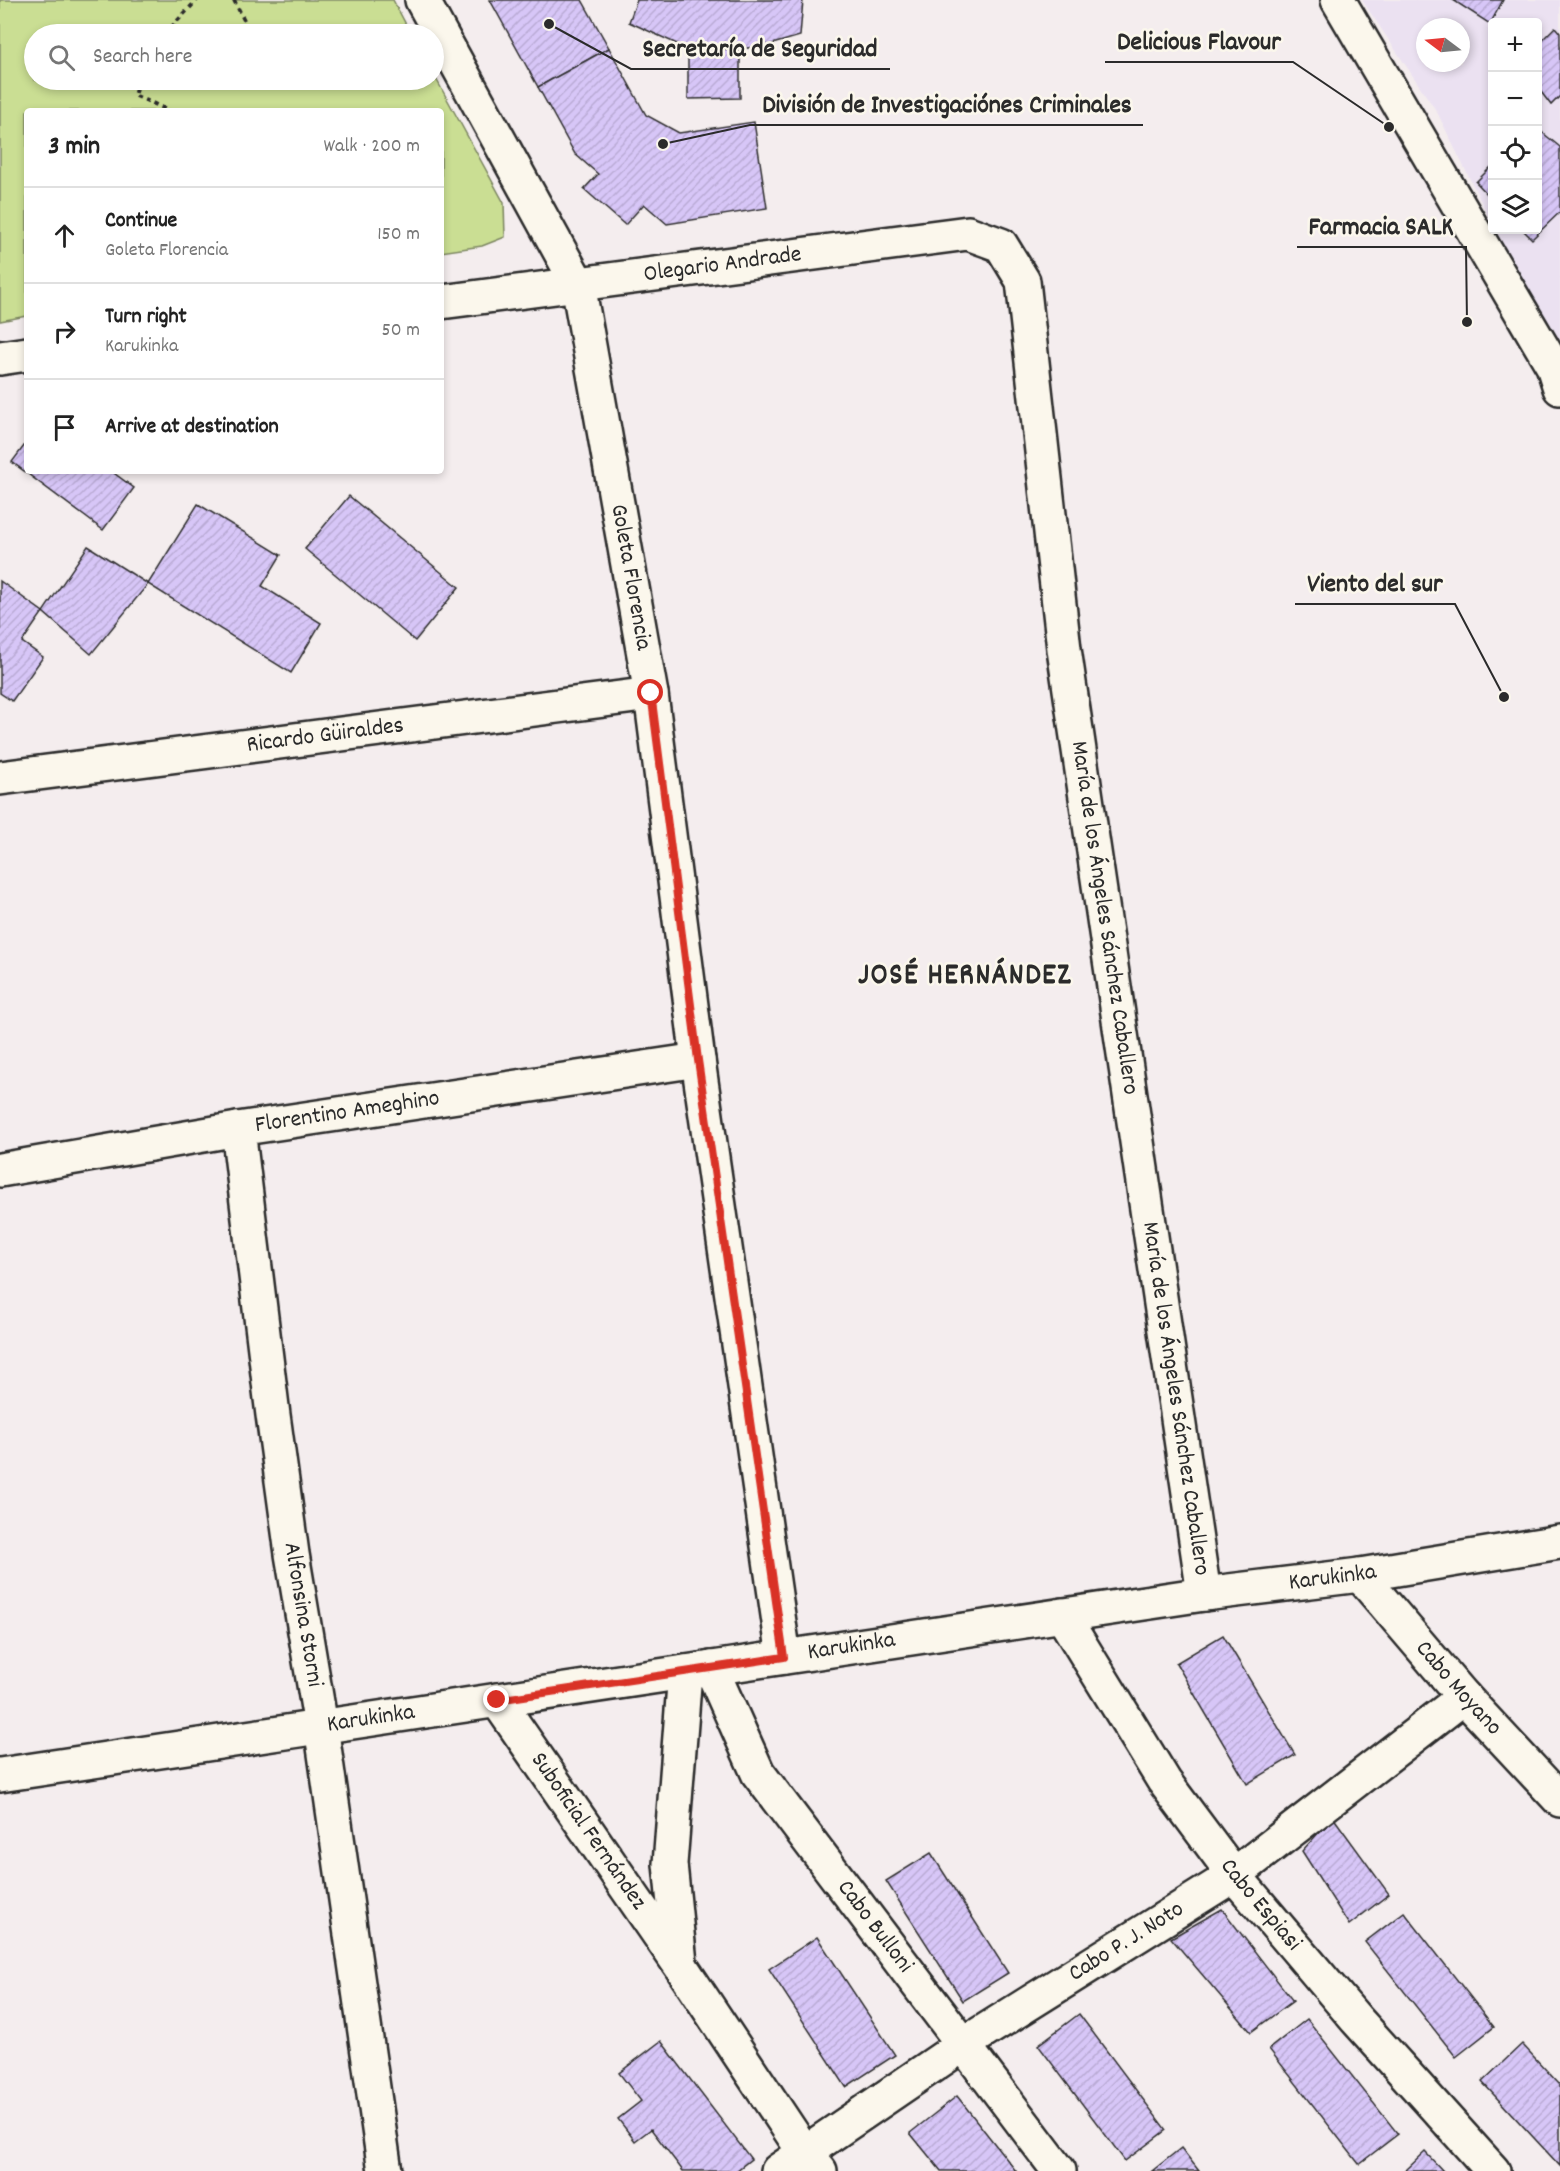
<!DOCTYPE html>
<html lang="en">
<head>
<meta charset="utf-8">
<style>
  body { margin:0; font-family:Dekko,sans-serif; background:#f6f6f6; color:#222 }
  .controls { position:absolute; right:18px; top:18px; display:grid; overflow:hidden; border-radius:6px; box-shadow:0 3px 9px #0003 }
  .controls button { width:54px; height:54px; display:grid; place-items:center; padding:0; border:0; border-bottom:2px solid #e0e0e0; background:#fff; color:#222; font:30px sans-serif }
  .compass { position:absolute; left:1416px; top:18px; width:54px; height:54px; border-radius:50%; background:#fff; box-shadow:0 3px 9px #0003; rotate:286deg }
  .stop { position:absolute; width:18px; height:18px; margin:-14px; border:4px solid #d93025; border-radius:50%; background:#fff }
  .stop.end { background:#d93025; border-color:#fff; box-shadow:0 2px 6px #0008 }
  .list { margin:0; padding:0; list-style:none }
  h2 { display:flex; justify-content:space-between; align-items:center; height:78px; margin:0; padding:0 24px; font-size:26px }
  h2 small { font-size:20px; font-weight:400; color:#767676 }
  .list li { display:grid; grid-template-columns:39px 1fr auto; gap:18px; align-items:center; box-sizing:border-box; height:96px; padding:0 24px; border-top:2px solid #e0e0e0 }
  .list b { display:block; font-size:22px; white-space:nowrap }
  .list p { margin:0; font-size:20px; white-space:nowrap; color:#767676 }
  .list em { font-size:20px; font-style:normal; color:#767676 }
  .icon { flex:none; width:33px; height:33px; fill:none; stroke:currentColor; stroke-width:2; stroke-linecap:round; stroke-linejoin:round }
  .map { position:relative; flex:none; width:1560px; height:2171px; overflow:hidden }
  .search { position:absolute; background:#fff; box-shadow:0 3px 9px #0003; left:24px; top:24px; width:420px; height:66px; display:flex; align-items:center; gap:15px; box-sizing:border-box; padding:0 21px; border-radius:33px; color:#767676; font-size:22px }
  .panel { position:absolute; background:#fff; box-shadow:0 3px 9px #0003; left:24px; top:108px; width:420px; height:366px; border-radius:6px }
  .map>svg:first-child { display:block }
  .built { fill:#ebe1f1; fill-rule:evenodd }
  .green { fill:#cade93; stroke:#7a845f; stroke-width:1.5 }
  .building { fill:url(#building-hatch); stroke:#2b2b2b; stroke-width:1.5 }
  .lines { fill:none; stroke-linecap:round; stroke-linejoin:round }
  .minor-casing { stroke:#2b2b2b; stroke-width:38 }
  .path { stroke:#2b2b2b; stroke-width:4; stroke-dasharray:4.5 4.5; stroke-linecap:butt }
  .minor { stroke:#fbf7ec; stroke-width:33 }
  .route { stroke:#d93025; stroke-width:8 }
  .labels { text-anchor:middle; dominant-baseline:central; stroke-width:5; stroke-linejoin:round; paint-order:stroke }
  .street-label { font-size:24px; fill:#2b2b2b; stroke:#fbf7ec }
  .district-label { font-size:30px; font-weight:bold; letter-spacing:1.5px; fill:#2b2b2b; stroke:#fbf7ec }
  .leader { fill:none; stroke:#2b2b2b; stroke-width:2 }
  .callout-dot { fill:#2b2b2b; stroke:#fbf7ec; stroke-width:2 }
  .callout-label { font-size:26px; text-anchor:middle; font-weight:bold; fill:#2b2b2b; stroke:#fbf7ec; stroke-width:5; stroke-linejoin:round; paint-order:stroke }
</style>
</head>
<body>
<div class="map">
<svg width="1560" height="2171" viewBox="0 0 1560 2171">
  <defs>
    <pattern id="building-hatch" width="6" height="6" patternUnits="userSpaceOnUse" patternTransform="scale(1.5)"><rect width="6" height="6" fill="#d7c6f7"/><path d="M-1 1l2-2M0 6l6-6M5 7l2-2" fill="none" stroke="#b9aad4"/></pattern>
  </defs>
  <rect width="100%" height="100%" fill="#f4edee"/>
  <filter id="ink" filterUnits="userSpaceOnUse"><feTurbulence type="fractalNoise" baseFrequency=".0167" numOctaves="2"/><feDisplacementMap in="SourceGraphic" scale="12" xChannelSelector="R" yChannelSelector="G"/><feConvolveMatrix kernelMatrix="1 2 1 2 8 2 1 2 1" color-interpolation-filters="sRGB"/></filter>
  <g filter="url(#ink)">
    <path class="built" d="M1362,0H1560V361L1495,230H1538V22H1492V224L1437,112ZM1425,27H1461V63H1425Z"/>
    <polygon class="green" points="0,0 393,0 411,34 34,34 34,80 434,80 434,75 504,203 505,237 482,246 441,252 441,111 27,111 27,316 0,321"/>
    <g class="building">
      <polygon points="490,0 582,0 609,48 538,87"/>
      <polygon points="637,0 803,0 800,36 769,45 740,49 708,44 688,49 629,22"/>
      <polygon points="1453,0 1503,0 1490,24"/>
      <polygon points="1555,27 1560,33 1560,96 1551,105 1538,88 1538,44"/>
      <polygon points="609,48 646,115 679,133 754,122 767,208 667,224 644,204 625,225 584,189 598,174 575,154 538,87"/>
      <polygon points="688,49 740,49 740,98 688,99"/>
      <polygon points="1538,129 1560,147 1560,212 1532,239 1523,230 1538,230"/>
      <polygon points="1492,166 1492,199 1476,182"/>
      <polygon points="27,442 27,471 111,471 134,488 103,530 12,462"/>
      <polygon points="349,496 459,587 415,641 305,549"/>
      <polygon points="198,504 281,555 262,586 321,623 291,673 148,584"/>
      <polygon points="88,546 148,584 91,654 43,612"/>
      <polygon points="0,581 43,612 22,642 43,657 12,701 0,693"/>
      <polygon points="1223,1635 1295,1755 1247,1784 1176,1663"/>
      <polygon points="1333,1817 1389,1894 1349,1925 1302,1851"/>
      <polygon points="931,1853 1008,1973 963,2001 886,1881"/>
      <polygon points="1222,1909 1293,2001 1251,2032 1171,1938"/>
      <polygon points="1404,1912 1494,2027 1456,2057 1365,1942"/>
      <polygon points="817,1937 895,2055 846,2087 769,1969"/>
      <polygon points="1079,2014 1166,2130 1125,2161 1038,2045"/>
      <polygon points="1307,2019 1398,2134 1359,2164 1269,2049"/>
      <polygon points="661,2041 751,2159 736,2171 683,2171 651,2129 635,2141 618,2119 641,2101 619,2073"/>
      <polygon points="1522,2044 1560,2085 1560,2166 1482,2082"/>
      <polygon points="957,2096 1016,2171 941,2171 910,2133"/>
      <polygon points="1181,2148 1199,2171 1152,2171"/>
      <polygon points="1425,2152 1443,2171 1405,2171"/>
    </g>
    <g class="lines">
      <defs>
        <g id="minor">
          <path id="s1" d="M422,0L578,284L651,694L698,1060L784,1657"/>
          <polyline points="1338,0 1553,366 1560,388"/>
          <path id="s2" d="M441,302L968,233L1001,245L1023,281L1064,649L1204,1594"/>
          <polyline points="0,358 27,354"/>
          <path id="s3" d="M0,778L651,694"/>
          <path id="s4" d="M238,1129L273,1415L292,1554L321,1726L385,2171"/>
          <path id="s5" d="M0,1170L238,1129L698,1060"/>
          <path id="s6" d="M1360,1575L1464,1697L1560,1800"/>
          <path id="s7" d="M1062,1615L1164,1781L1234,1875L1356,2019L1493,2171"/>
          <path id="s8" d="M711,1668L758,1773L1059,2171"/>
          <path id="s9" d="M497,1700L680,1965L805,2153L820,2171"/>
          <path id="s10" d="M0,1775L1204,1594L1360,1575L1560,1542"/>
          <polyline points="680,1963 670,1864 685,1672"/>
          <path id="s11" d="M778,2171L964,2044L1234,1875L1464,1697"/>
        </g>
      </defs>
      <use href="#minor" class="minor-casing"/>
      <g class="path">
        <polyline points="234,0 251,34"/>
        <polyline points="165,34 197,0"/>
        <polyline points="139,80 134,95 170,111"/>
      </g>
      <use href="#minor" class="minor"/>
    </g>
  </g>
  <g class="lines" filter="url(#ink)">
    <polyline class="route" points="497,1700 784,1657 698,1060 651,693"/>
  </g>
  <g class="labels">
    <g class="street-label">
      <text stroke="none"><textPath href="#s2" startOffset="284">Olegario Andrade</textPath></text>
      <text stroke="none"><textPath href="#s1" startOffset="622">Goleta Florencia</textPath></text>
      <text stroke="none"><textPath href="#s3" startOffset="328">Ricardo Güiraldes</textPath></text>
      <text stroke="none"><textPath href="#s2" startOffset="1251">María de los Ángeles Sánchez Caballero</textPath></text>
      <text stroke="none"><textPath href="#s5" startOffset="352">Florentino Ameghino</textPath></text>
      <text stroke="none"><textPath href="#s2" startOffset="1737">María de los Ángeles Sánchez Caballero</textPath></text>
      <text stroke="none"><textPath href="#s10" startOffset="1347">Karukinka</textPath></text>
      <text stroke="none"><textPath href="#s4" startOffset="490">Alfonsina Storni</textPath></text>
      <text stroke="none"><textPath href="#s10" startOffset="861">Karukinka</textPath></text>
      <text stroke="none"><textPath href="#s6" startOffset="150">Cabo Moyano</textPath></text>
      <text stroke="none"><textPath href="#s10" startOffset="375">Karukinka</textPath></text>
      <text stroke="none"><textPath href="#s9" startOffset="160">Suboficial Fernández</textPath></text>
      <text stroke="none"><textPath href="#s7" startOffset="352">Cabo Espiasi</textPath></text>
      <text stroke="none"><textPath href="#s8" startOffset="308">Cabo Bulloni</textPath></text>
      <text stroke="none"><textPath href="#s11" startOffset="417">Cabo P. J. Noto</textPath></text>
    </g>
    <g class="district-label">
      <text x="965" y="977">JOSÉ HERNÁNDEZ</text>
    </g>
  </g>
  <path class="leader" d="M1389 127L1293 62H1105M549 24L631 69H890M663 144L750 125H1143M1467 322L1466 247H1297M1504 697L1455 604H1295"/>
  <g class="callout-dot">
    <circle cx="1389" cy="127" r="6"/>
    <circle cx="549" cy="24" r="6"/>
    <circle cx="663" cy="144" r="6"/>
    <circle cx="1467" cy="322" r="6"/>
    <circle cx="1504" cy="697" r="6"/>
  </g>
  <g class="callout-label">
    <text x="1199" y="49">Delicious Flavour</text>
    <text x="760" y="56">Secretaría de Seguridad</text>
    <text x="947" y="112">División de Investigaciónes Criminales</text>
    <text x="1381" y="234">Farmacia SALK</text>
    <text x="1375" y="591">Viento del sur</text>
  </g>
</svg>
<div class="controls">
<button>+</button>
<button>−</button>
<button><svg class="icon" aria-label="locate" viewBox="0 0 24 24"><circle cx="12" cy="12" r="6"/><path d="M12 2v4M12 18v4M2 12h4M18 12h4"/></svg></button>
<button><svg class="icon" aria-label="layers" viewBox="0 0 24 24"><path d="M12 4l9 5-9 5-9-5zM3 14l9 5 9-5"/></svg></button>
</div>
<svg class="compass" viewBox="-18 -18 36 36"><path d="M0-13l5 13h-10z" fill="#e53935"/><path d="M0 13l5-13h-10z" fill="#767676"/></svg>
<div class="stop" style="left:651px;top:693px"></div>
<div class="stop end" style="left:497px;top:1700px"></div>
<div class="search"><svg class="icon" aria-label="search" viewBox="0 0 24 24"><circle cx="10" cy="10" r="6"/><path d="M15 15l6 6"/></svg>Search here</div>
<section class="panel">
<h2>3 min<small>Walk · 200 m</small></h2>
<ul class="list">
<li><svg class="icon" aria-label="ahead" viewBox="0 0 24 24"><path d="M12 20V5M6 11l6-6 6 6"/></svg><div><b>Continue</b><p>Goleta Florencia</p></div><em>150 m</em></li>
<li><svg class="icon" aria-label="right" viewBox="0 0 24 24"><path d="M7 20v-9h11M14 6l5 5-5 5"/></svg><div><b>Turn right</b><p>Karukinka</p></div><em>50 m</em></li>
<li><svg class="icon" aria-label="arrive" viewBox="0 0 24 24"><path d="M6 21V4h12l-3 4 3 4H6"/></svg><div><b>Arrive at destination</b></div></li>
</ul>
</section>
</div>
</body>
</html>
